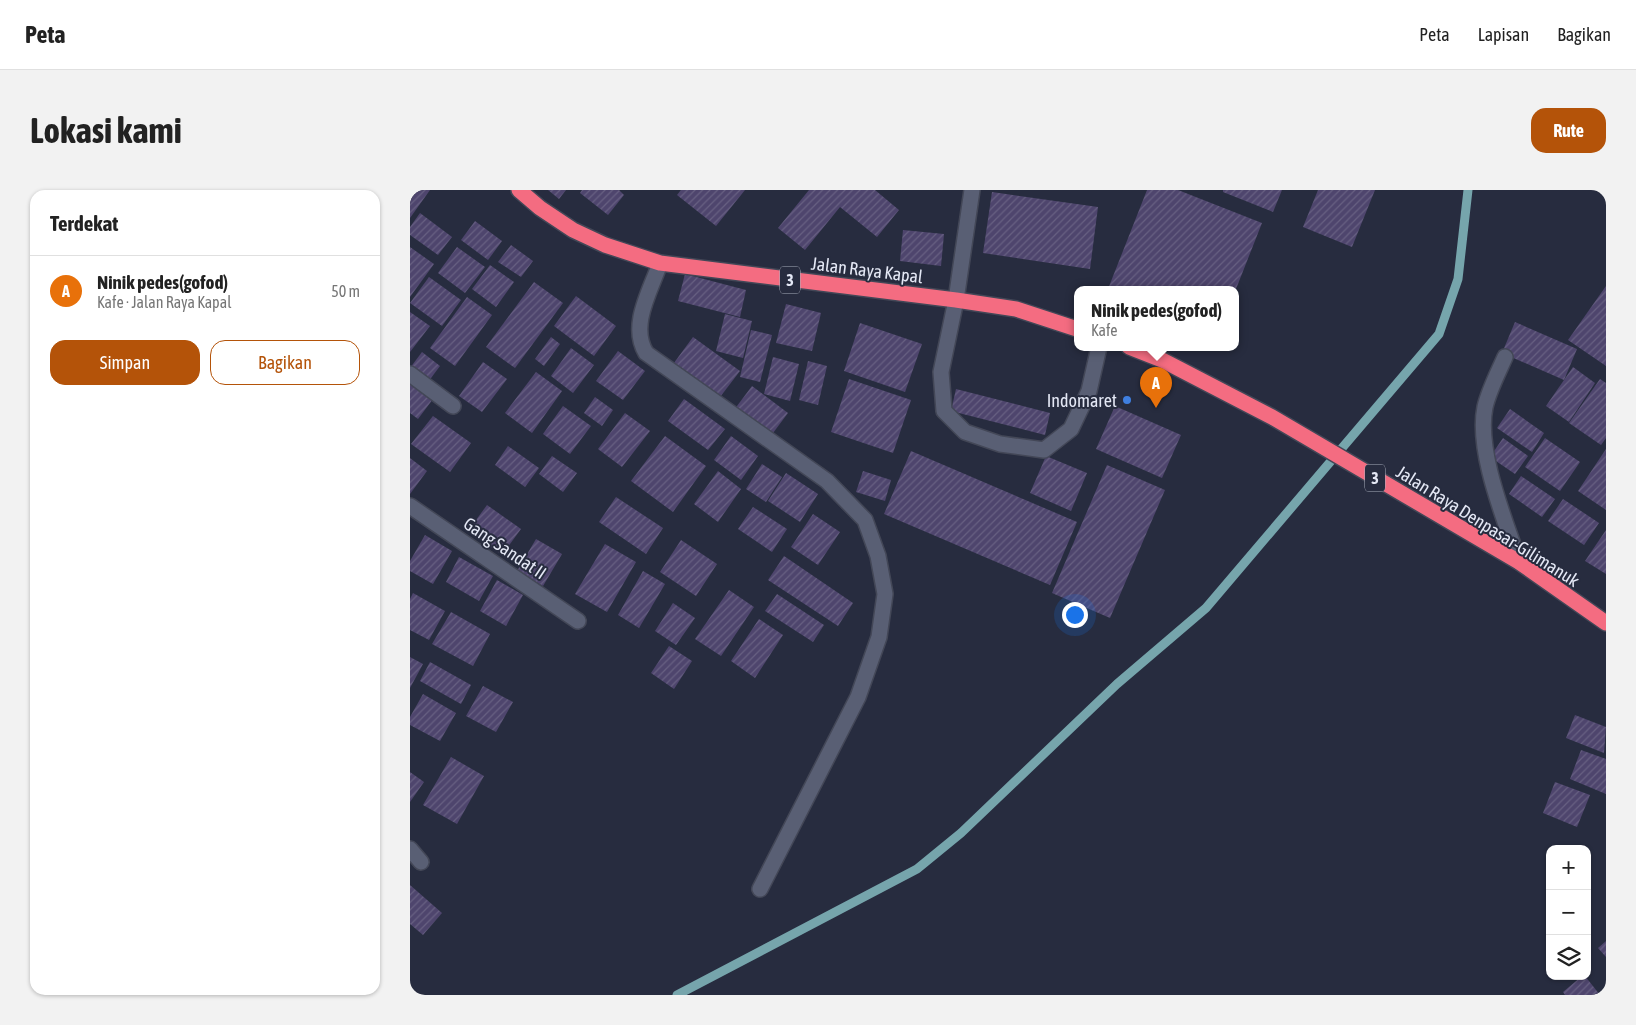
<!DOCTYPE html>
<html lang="id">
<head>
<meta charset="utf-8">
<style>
  body { margin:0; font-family:"Asap Condensed",sans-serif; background:#f2f2f2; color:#222 }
  .controls { position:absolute; right:15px; bottom:15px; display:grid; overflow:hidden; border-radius:10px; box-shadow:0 1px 4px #0004 }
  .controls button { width:45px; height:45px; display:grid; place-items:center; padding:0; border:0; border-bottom:1px solid #e0e0e0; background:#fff; color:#222; font:25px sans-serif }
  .you { position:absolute; left:664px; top:424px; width:18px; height:18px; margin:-12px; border:4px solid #fff; border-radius:50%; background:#1a73e8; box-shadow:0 0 0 8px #1a73e833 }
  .badge { display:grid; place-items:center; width:32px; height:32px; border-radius:50%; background:#b45309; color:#fff; font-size:16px; font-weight:700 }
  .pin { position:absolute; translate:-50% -41px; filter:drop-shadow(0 1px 2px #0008) }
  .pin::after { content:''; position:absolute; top:26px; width:18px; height:15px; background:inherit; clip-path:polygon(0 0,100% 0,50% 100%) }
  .popup { position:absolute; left:664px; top:96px; width:165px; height:65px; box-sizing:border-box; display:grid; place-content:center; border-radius:10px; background:#fff; filter:drop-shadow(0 1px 4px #0005); font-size:16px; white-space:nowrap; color:#767676 }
  .popup b { font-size:19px; color:#222 }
  .popup::after { content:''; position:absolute; left:50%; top:100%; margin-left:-10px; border:10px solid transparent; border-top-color:#fff }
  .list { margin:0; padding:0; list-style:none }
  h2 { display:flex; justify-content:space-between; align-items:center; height:65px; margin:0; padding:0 20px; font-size:21px }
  h2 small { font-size:16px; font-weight:400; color:#767676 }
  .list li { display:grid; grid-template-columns:32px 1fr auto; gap:15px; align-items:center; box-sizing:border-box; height:70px; padding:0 20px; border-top:1px solid #e0e0e0 }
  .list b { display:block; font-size:19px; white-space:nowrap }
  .list p { margin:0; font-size:16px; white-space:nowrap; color:#767676 }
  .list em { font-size:16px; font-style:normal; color:#767676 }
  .actions { display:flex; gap:10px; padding:15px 20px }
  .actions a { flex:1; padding:11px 0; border:1px solid #b45309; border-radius:15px; text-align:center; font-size:18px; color:#b45309 }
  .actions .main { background:#b45309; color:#fff }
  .icon { flex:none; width:28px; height:28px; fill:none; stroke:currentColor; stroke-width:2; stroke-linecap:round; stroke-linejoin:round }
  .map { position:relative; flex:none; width:1196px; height:805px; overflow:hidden; border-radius:15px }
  header { display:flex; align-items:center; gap:30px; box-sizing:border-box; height:70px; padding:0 25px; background:#fff; border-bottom:1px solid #e0e0e0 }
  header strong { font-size:24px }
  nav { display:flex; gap:28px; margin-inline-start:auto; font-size:18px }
  .intro { display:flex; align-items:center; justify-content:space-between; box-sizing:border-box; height:120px; padding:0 30px }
  h1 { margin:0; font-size:35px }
  .button { padding:12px 22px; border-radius:15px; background:#b45309; color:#fff; font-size:18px; font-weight:700 }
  main { display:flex; gap:30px; padding:0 30px }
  aside { flex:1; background:#fff; border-radius:15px; box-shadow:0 1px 4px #0004 }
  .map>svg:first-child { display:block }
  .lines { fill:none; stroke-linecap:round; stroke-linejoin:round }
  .stream { stroke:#76a5ac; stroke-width:9 }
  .building { fill:url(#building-hatch) }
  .lane-casing { stroke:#434757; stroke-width:18 }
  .street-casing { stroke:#434757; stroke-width:18 }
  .highway-casing { stroke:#434757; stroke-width:18 }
  .lane { stroke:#595f74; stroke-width:15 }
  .street { stroke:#595f74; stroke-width:15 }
  .highway { stroke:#f46c81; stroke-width:15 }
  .shop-dot { fill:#3f7fe0; stroke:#272c3f; stroke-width:2 }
  .labels { text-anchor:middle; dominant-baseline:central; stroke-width:4; stroke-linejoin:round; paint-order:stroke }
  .shield { fill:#272c3f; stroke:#abb0be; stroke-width:1 }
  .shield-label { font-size:16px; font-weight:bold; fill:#e4e8f5 }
  .street-label { font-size:18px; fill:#e4e8f5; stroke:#272c3f }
  .poi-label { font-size:18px; fill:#e4e8f5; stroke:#272c3f; text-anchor:end }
</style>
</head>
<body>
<header>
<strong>Peta</strong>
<nav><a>Peta</a><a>Lapisan</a><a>Bagikan</a></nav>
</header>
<div class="intro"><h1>Lokasi kami</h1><a class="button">Rute</a></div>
<main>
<aside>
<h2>Terdekat<small></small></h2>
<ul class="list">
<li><span class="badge" style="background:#e8710a">A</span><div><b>Ninik pedes(gofod)</b><p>Kafe · Jalan Raya Kapal</p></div><em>50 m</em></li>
</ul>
<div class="actions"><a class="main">Simpan</a><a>Bagikan</a></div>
</aside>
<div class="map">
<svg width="1196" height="805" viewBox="0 0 1196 805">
  <defs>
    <pattern id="building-hatch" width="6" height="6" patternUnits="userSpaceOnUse" patternTransform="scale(1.25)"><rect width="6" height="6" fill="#4e456d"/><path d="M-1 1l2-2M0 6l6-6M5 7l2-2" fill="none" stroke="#676082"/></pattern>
  </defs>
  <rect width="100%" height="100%" fill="#272c3f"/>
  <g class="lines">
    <polyline class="stream" points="267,805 507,679 551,643 707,494 796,418 1029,144 1048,89 1058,0"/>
  </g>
  <g class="building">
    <polygon points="0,0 20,0 0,28"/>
    <polygon points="138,0 156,0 149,9"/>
    <polygon points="172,0 209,0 214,5 198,25 170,3"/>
    <polygon points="271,0 335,0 306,36 267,5"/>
    <polygon points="399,0 465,0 489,20 467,47 430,17 395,60 368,38"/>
    <polygon points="737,0 768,0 852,33 826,99 698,99"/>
    <polygon points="813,0 872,0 863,22 813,2"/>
    <polygon points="908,0 965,0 942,57 893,37"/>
    <polygon points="582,2 688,17 680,79 573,63"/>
    <polygon points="10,23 42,47 28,65 0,45 0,37"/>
    <polygon points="65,31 92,51 78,70 51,50"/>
    <polygon points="493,40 534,44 531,76 490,71"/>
    <polygon points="101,55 123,71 111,87 88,72"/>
    <polygon points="0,57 24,74 0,107"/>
    <polygon points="47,57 75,77 55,103 28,83"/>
    <polygon points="80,75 104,92 86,117 62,99"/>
    <polygon points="275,84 336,100 330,127 268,111"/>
    <polygon points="19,87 51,110 32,136 0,113"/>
    <polygon points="124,92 153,113 105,178 76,157"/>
    <polygon points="1196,96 1196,176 1158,150"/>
    <polygon points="166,106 206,136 184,166 144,136"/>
    <polygon points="57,107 82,125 45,176 20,158"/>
    <polygon points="376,114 411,123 402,161 366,153"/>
    <polygon points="0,122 20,136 0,162"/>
    <polygon points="315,124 342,131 333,168 306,161"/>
    <polygon points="1105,132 1167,159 1154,190 1092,163"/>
    <polygon points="450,133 512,154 495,202 434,181"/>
    <polygon points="341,140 362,145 350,192 330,187"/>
    <polygon points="141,147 150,154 134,176 125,169"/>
    <polygon points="283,147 330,181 307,211 261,177"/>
    <polygon points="161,158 184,175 163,203 141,186"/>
    <polygon points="208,161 235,181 213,210 186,191"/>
    <polygon points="12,162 30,176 18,192 0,178"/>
    <polygon points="363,167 389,174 380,211 354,204"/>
    <polygon points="398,171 417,176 408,215 389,210"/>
    <polygon points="73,172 97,189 72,222 49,206"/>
    <polygon points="1163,177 1185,193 1159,232 1136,216"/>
    <polygon points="126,182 152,201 122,243 95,223"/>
    <polygon points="439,189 501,210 483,263 421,242"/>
    <polygon points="1190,189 1196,193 1196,248 1191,255 1159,233"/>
    <polygon points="0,192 23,209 8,229 0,223"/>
    <polygon points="342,196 378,223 360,247 324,220"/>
    <polygon points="546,199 640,223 635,245 541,221"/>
    <polygon points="185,207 203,220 192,236 174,223"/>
    <polygon points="274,209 315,239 298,260 258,231"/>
    <polygon points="153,216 181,236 160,264 133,244"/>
    <polygon points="705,216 771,245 752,288 686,259"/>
    <polygon points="1100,219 1134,243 1122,262 1087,238"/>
    <polygon points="215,223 240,241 212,277 188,259"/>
    <polygon points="23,226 61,253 40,282 1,254"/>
    <polygon points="255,246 296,276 263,322 221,291"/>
    <polygon points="321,246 348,266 331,290 304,270"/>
    <polygon points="1093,248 1118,266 1105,284 1080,267"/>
    <polygon points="1135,248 1170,272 1150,301 1115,277"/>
    <polygon points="98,256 129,278 115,297 85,275"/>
    <polygon points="1196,259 1196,320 1168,301"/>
    <polygon points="501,261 667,332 640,395 474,324"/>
    <polygon points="142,266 167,283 153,302 129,284"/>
    <polygon points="636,266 677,283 661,321 620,303"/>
    <polygon points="0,268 17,281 0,304"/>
    <polygon points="352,274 372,287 356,312 336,299"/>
    <polygon points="697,275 755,300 700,428 642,403"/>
    <polygon points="308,281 331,299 308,332 284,314"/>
    <polygon points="453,281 481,290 475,311 446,302"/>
    <polygon points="376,283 408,304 390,332 358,311"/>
    <polygon points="1111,286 1145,309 1132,327 1099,304"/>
    <polygon points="206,307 253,338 236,364 189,332"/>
    <polygon points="1153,309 1189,333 1174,355 1138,331"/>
    <polygon points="77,315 111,339 92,365 58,341"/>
    <polygon points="343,317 377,339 362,362 328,339"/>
    <polygon points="403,324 430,342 408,375 381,357"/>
    <polygon points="1196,340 1196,384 1175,371"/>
    <polygon points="15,345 42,361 23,394 0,381 0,371"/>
    <polygon points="126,349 152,364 133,396 107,381"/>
    <polygon points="271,350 307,374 286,406 250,382"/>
    <polygon points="195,354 226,372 197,422 165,404"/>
    <polygon points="374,366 443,413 428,436 358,390"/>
    <polygon points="49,367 83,386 69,411 36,392"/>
    <polygon points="233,381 255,394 229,438 208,425"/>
    <polygon points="87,390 113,405 96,436 70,421"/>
    <polygon points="319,400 344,417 311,466 285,449"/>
    <polygon points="3,403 35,421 19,450 0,440 0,409"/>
    <polygon points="367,404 414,435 403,452 355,421"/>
    <polygon points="263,413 285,428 266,455 245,441"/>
    <polygon points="41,422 80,444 63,476 22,454"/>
    <polygon points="349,429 373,445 345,488 321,471"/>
    <polygon points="259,456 282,471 264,499 241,483"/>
    <polygon points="0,467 13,474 0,498"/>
    <polygon points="20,472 61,495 51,514 10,491"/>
    <polygon points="73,496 103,512 86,542 56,526"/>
    <polygon points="13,504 46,523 30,551 0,535 0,527"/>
    <polygon points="1165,525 1196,537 1194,563 1156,548"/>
    <polygon points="1171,560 1196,569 1196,604 1160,589"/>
    <polygon points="41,567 74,586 47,634 13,615"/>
    <polygon points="0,582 14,592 0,612"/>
    <polygon points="1145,592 1180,605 1167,637 1133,623"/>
    <polygon points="0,695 32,723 13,745 0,734"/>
    <polygon points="1196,751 1196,767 1188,758"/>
    <polygon points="1172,786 1175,786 1190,805 1155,805 1153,802"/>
  </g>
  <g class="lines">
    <defs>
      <g id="lane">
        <polyline points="546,110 531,182 534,221 555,242 590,254 634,260 661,239 679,201 689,157"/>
        <path d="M1095,167C1088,183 1079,200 1075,217C1066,261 1095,330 1109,372"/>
      </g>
      <g id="street">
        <path d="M250,73C241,100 219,135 236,163L417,291L455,330L468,366L475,404L469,447L448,507L350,699"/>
        <polyline points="546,110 562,0"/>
        <polyline points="0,184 43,216"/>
        <polyline points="0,316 168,431"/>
        <polyline points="0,659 11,672"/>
      </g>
      <g id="highway">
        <polyline points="109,0 130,18 163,40 195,55 250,73 546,110 606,119 667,139"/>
        <polyline points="719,157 752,170 862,227 1109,372 1196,433"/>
      </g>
    </defs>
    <use href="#lane" class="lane-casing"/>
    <use href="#street" class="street-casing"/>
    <use href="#highway" class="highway-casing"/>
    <use href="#lane" class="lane"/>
    <use href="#street" class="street"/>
    <use href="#highway" class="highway"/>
  </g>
  <circle class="shop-dot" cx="717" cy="210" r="5"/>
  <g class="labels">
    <g class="shield">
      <rect x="370" y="76.5" width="20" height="27" rx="4"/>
      <rect x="955" y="274.5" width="20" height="27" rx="4"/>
    </g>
    <g class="shield-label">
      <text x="380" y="90">3</text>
      <text x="965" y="288">3</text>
    </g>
    <g class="street-label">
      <text transform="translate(457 80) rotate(7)">Jalan Raya Kapal</text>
      <text transform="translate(1078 336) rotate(32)">Jalan Raya Denpasar-Gilimanuk</text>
      <text transform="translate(95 358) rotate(34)">Gang Sandat II</text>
    </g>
    <g class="poi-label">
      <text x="707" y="210">Indomaret</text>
    </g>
  </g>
</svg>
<div class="controls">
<button>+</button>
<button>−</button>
<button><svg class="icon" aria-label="layers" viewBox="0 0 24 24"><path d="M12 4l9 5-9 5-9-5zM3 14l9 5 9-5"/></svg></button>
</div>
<div class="you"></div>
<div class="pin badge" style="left:746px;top:218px;background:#e8710a">A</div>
<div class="popup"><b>Ninik pedes(gofod)</b>Kafe</div>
</div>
</main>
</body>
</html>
